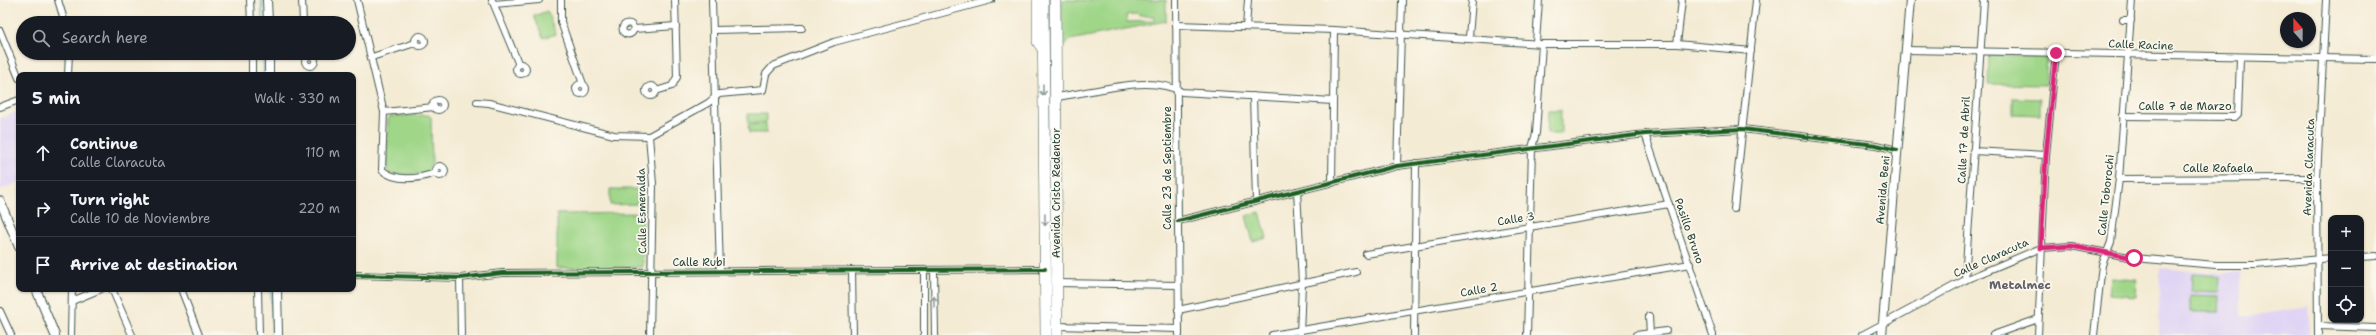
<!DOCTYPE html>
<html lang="en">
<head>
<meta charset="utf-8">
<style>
  body { margin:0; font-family:"Shantell Sans",sans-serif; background:#242831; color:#f1f3f6 }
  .controls { position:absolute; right:12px; bottom:12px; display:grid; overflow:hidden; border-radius:8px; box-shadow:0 1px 3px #0004 }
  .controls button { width:36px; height:36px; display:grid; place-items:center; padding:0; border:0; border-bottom:1px solid #363941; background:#171b24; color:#f1f3f6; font:20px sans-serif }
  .compass { position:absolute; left:2280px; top:12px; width:36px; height:36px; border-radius:50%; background:#171b24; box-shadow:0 1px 3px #0004; rotate:339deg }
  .stop { position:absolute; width:12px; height:12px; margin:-9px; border:3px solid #db2777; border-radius:50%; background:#fff }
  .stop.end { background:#db2777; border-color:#fff; box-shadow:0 1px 4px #0008 }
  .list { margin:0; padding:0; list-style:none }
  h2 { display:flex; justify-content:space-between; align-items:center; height:52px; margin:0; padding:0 16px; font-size:17px }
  h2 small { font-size:13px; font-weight:400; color:#9ea1a6 }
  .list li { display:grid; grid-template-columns:26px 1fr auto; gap:12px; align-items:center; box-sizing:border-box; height:56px; padding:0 16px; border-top:1px solid #363941 }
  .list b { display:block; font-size:15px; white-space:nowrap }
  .list p { margin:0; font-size:13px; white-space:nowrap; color:#9ea1a6 }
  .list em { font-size:13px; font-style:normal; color:#9ea1a6 }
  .icon { flex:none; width:22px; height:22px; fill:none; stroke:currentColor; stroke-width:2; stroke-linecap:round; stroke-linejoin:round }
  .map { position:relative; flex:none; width:2376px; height:335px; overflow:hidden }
  .search { position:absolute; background:#171b24; box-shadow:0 1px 3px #0004; left:16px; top:16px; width:340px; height:44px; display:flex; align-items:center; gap:10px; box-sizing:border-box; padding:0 14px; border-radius:22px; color:#9ea1a6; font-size:15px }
  .panel { position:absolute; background:#171b24; box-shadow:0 1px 3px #0004; left:16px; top:72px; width:340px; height:220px; border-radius:8px }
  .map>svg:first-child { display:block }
  .built { fill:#e0d4f4 }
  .green { fill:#9fd688; stroke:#5f8a5e; fill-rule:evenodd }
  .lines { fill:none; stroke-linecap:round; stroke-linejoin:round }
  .stream { stroke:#40aebe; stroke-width:2 }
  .street-casing { stroke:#3f574c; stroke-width:8 }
  .secondary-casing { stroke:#3f574c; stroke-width:10 }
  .primary-casing { stroke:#3f574c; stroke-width:10 }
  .highway-casing { stroke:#3f574c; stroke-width:12 }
  .street { stroke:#fff; stroke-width:6 }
  .secondary { stroke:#fff; stroke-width:8 }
  .primary { stroke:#fff; stroke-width:9 }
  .highway { stroke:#fff; stroke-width:11 }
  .cycleway-casing { stroke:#fbf7ec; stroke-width:6 }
  .cycleway { stroke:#1b5e20; stroke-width:4 }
  .oneway { stroke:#8f9e9a }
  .route { stroke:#db2777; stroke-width:5 }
  .labels { text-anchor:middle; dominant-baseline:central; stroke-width:3.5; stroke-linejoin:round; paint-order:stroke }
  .street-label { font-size:11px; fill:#1f3d34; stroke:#fbf7ec }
  .neighbourhood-label { font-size:12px; font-weight:bold; fill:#62626a; stroke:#fbf7ec }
</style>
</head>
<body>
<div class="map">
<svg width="2376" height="335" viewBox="0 0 2376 335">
  <rect width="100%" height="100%" fill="#fbf7ec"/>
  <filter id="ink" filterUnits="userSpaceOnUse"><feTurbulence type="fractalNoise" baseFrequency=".025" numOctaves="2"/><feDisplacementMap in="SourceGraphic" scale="8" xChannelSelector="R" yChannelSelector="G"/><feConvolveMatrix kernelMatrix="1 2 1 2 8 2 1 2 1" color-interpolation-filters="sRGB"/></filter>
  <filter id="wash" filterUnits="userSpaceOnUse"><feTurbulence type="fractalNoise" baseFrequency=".012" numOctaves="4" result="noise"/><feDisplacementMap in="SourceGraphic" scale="16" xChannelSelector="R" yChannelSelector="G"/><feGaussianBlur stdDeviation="0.9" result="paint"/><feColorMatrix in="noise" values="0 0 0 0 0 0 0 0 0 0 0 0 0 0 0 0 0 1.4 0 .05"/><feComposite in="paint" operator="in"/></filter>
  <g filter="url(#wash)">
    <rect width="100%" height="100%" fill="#f4ebd4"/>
    <g class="built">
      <polygon points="19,111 19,182 0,190 0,118"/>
      <polygon points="2160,268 2204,272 2241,272 2241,317 2309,307 2309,335 2158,335"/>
    </g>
    <g class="green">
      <path d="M1062,0H1166V21L1070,40L1063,47L1061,37ZM1138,14L1139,16H1154V21L1127,22L1126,15Z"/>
      <polygon points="547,11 556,34 543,38 534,16"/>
      <polygon points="1989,55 2047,56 2045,85 1988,84"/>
      <polygon points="2013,98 2040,99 2040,115 2013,114"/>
      <polygon points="1548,110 1561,110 1561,134 1547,134"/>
      <rect x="748" y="114" width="18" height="9"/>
      <polygon points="428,115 431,117 432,164 426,174 390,174 387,170 388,120 390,116"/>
      <polygon points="766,124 767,133 749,133 748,125"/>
      <polygon points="610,189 638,189 638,204 610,205"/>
      <polygon points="1260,212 1267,238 1253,242 1246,216"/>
      <polygon points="642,213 643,267 557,268 557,214"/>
      <polygon points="2192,274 2220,276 2219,292 2191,291"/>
      <polygon points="2111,278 2137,280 2136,296 2109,294"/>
      <polygon points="2190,295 2219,296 2218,312 2190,312"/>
    </g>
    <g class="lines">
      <g class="stream">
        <polyline points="262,0 262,23"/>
        <polyline points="263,53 264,75"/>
        <polyline points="271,289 273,335"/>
      </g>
    </g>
  </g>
  <g filter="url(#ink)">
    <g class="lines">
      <defs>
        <g id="street">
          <polyline points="58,0 65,23"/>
          <polyline points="250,0 251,23"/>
          <polyline points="302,0 303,23"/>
          <path d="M357,0L384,112L382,170C395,182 419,179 435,173"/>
          <polyline points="492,0 519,65"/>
          <polyline points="561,0 561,22 583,84"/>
          <polyline points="712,0 720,271"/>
          <polyline points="1176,0 1179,335"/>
          <polyline points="494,4 539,0"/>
          <polyline points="2123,20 2131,20"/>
          <circle cx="628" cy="29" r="5.5"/>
          <polyline points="1176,25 1334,30 1542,44 1677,44 1751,51"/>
          <polyline points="1246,27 1248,0"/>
          <polyline points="634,29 676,26"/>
          <polyline points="714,30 802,28"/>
          <polyline points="0,31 19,78"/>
          <circle cx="420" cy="41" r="5"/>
          <polyline points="1469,37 1472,0"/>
          <polyline points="1536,42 1539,0"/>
          <polyline points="1677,44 1682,0"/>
          <polyline points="1906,50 2376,59"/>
          <polyline points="252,53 252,75"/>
          <circle cx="310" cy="61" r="5"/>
          <polyline points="372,57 415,43"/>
          <circle cx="521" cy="69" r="5"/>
          <polyline points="68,75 69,53"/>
          <circle cx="581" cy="89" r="5"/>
          <circle cx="651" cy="91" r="5"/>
          <polyline points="656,91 672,86 677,77 675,0"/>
          <polyline points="1253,96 1256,201"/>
          <path d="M1056,97C1093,93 1149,73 1182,92L1333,101"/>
          <circle cx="438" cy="105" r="5"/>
          <polyline points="477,102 489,103 614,135 649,136 708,103 719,94 763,90 766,74 773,66 834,42 991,0"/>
          <polyline points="0,107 19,100"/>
          <polyline points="384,112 434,107"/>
          <polyline points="2123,116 2235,117 2238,114 2240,58"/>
          <polyline points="1645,134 1713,335"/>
          <polyline points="649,136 653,184 650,335"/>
          <polyline points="1973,151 2046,155"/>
          <polyline points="1397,166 1402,0"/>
          <circle cx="440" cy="171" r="5"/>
          <polyline points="2119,179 2317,178"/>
          <polyline points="1332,183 1334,30"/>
          <polyline points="1297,191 1302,283 1300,335"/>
          <polyline points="1734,209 1756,0"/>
          <polyline points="1178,221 1397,166 1645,134 1742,129 1876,145 1897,150"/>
          <polyline points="1366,254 1669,204"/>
          <polyline points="2361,257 2376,256"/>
          <polyline points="852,270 853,335"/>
          <polyline points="924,270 924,335"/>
          <polyline points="934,270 935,335"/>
          <polyline points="353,275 460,278 502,273 1045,269"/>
          <polyline points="460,278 461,335"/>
          <polyline points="1965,280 1984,0"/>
          <polyline points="1057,283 1178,285"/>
          <polyline points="112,289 132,335"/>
          <polyline points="181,289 199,335"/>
          <polyline points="258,289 259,335"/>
          <polyline points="72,301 101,289"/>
          <polyline points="1178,310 1356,272"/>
          <polyline points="0,311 11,335"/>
          <polyline points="1649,316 1650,335"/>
          <polyline points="1057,326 1179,329"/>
          <polyline points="2318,326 2376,328"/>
          <polyline points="71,335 72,289"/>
          <polyline points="1272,335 1690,264"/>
          <polyline points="1414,335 1416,163"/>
          <polyline points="1527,335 1532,148 1536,133 1542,44"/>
          <polyline points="1636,335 1666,331"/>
          <polyline points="1862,335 1965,280 2041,248 2071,246 2134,258 2216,265 2256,265 2331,258"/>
          <polyline points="1993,335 2038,319"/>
          <polyline points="2038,335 2046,155 2056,53"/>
          <polyline points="2094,335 2102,265 2111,242 2119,179 2132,0"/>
          <polyline points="2318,335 2317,178 2326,0"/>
        </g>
        <g id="secondary">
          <polyline points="267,0 268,23"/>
          <polyline points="269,53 269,75"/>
          <polyline points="0,201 19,247"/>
          <polyline points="36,289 55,335"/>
          <polyline points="277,289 278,335"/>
          <polyline points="1882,335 1910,0"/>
        </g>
        <polyline id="primary" points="1037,0 1037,42 1043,51"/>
        <g id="highway">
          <polyline points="1043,0 1046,335"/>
          <polyline points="1055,0 1057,335"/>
        </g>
      </defs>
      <use href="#street" class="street-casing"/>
      <use href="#secondary" class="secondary-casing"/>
      <use href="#primary" class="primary-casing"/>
      <use href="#highway" class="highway-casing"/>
      <use href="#street" class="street"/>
      <use href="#secondary" class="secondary"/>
      <use href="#primary" class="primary"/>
      <use href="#highway" class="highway"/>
      <defs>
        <g id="cycleway">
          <polyline points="1178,221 1397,166 1645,134 1742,129 1876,145 1897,150"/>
          <polyline points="353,275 460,278 502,273 1045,269"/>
        </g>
      </defs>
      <use href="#cycleway" class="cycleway-casing"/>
      <use href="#cycleway" class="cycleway"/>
    </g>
    <defs><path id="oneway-shaft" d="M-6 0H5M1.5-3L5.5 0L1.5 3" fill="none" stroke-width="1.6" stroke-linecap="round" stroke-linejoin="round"/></defs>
    <g class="oneway">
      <use href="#oneway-shaft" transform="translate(1043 90) rotate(89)"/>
      <use href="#oneway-shaft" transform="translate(1045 220) rotate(89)"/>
      <use href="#oneway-shaft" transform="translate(934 302) rotate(-91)"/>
    </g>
  </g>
  <g class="lines" filter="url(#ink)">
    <polyline class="route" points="2056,53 2046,155 2041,248 2071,246 2134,258"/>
  </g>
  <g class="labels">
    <g class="street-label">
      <text transform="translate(2141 45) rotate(2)">Calle Racine</text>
      <text x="2185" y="106">Calle 7 de Marzo</text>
      <text transform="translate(1964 140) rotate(-87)">Calle 17 de Abril</text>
      <text transform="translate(2309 167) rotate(-88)">Avenida Claracuta</text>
      <text transform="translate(1167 168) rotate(-90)">Calle 23 de Septiembre</text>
      <text x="2218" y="168">Calle Rafaela</text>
      <text transform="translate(1883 190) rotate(-85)">Avenida Beni</text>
      <text transform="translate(1056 193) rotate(-90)">Avenida Cristo Redentor</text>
      <text transform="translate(2106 195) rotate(-84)">Calle Toborochi</text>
      <text transform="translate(642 211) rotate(-91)">Calle Esmeralda</text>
      <text transform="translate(1516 219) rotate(-9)">Calle 3</text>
      <text transform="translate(1689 231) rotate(71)">Pasillo Bruno</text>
      <text transform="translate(1991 258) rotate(-24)">Calle Claracuta</text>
      <text x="699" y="262">Calle Rubi</text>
      <text transform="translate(1479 290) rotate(-10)">Calle 2</text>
    </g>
    <g class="neighbourhood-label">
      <text x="2020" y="285">Metalmec</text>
    </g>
  </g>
</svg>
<div class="controls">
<button>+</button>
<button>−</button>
<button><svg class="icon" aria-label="locate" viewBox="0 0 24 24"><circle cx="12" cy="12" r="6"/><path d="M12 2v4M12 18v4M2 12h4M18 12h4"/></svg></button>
</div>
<svg class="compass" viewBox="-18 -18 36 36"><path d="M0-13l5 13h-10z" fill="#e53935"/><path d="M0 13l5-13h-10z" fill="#9ea1a6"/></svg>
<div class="stop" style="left:2134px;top:258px"></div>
<div class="stop end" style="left:2056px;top:53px"></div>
<div class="search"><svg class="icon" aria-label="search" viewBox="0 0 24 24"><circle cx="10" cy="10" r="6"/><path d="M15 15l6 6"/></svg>Search here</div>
<section class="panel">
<h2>5 min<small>Walk · 330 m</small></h2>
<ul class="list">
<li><svg class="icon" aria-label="ahead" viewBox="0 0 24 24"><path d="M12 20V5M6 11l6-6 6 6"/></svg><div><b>Continue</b><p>Calle Claracuta</p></div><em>110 m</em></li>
<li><svg class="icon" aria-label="right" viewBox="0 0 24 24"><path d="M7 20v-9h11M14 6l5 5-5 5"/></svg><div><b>Turn right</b><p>Calle 10 de Noviembre</p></div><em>220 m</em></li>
<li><svg class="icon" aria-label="arrive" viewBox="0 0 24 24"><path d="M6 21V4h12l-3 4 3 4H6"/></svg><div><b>Arrive at destination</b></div></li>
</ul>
</section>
</div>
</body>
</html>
